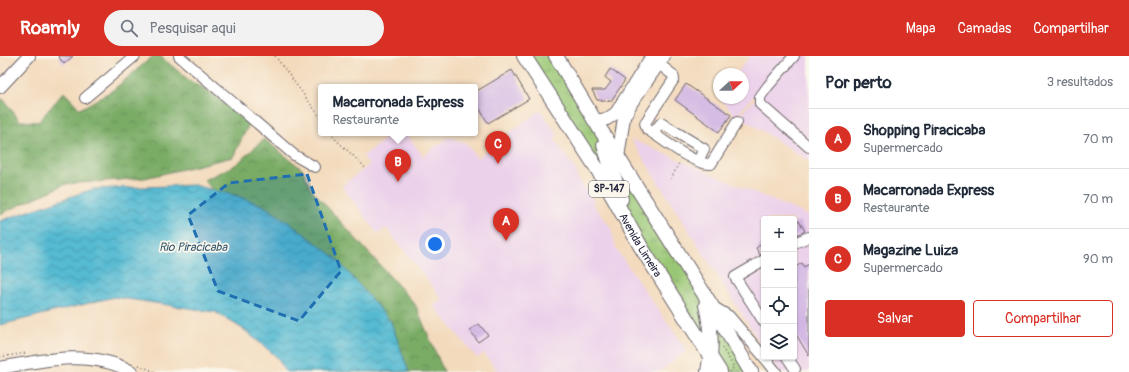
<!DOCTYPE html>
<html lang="pt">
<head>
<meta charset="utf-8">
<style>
  body { margin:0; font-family:Pangolin,sans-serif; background:#f2f2f3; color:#1f2937 }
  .controls { position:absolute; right:12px; bottom:12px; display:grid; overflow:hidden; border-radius:4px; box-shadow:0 1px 3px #0004 }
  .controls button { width:36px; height:36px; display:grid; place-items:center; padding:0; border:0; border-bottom:1px solid #e0e1e3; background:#fff; color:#1f2937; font:20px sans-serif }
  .compass { position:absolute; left:713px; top:12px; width:36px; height:36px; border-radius:50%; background:#fff; box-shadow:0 1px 3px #0004; rotate:69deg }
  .you { position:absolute; left:435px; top:188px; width:14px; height:14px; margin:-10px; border:3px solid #fff; border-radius:50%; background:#1a73e8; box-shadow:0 0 0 6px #1a73e833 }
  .badge { display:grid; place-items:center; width:26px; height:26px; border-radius:50%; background:#d93025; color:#fff; font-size:13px; font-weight:700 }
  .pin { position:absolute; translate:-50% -33px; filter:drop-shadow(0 1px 2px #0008) }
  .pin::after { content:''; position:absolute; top:21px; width:14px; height:12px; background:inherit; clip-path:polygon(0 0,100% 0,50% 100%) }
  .popup { position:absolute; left:318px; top:28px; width:160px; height:52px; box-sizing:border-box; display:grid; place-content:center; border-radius:4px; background:#fff; filter:drop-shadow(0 1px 3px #0005); font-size:13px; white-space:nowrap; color:#747a83 }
  .popup b { font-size:15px; color:#1f2937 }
  .popup::after { content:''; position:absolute; left:50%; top:100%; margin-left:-8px; border:8px solid transparent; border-top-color:#fff }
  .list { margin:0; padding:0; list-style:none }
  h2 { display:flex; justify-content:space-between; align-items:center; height:52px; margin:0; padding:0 16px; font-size:17px }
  h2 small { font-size:13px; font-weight:400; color:#747a83 }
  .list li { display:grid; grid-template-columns:26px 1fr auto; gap:12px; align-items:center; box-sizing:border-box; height:60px; padding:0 16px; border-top:1px solid #e0e1e3 }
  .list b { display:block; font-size:15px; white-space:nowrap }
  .list p { margin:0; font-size:13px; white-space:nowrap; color:#747a83 }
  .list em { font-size:13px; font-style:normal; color:#747a83 }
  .actions { display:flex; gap:8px; padding:12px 16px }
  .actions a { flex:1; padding:9px 0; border:1px solid #d93025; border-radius:4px; text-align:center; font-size:14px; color:#d93025 }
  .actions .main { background:#d93025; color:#fff }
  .icon { flex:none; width:22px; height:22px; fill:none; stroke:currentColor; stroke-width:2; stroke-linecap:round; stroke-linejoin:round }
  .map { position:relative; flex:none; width:809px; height:316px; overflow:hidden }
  header { display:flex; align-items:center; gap:24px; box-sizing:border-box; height:56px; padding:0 20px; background:#d93025; color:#fff }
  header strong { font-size:19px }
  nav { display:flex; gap:22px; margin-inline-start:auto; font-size:14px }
  .search { width:280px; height:36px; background:#f2f2f3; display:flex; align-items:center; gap:10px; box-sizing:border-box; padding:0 14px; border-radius:22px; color:#747a83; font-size:15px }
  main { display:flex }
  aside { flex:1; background:#fff }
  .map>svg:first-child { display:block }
  .built { fill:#ecd1ea }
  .grass { fill:url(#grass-tufts); stroke:#5e7458 }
  .forest { fill:url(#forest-crowns); stroke:#4e6750 }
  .water { fill:url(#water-waves); stroke:#3b6e86 }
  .building { fill:#d2b6e3 }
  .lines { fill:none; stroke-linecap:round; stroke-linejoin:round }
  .minor-casing { stroke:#6b6268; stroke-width:12 }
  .major-casing { stroke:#6b6268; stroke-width:14 }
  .highway-casing { stroke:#6b6268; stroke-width:16 }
  .path { stroke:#6b6268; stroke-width:1.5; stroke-dasharray:1 3; stroke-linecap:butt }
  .minor { stroke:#fff; stroke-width:10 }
  .major { stroke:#fff; stroke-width:12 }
  .highway { stroke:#fff; stroke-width:14 }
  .marked { fill:#1f6fb2; fill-opacity:0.2; stroke:#1f6fb2; stroke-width:3; stroke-dasharray:8 5; stroke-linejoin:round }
  .labels { text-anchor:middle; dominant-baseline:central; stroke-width:3.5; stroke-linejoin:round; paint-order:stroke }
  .shield { fill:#fbf7ec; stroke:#636270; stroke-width:1 }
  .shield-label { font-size:10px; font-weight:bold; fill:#22223b }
  .street-label { font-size:11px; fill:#22223b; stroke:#fbf7ec }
  .water-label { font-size:12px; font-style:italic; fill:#345770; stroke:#fbf7ec }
</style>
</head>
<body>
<header>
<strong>Roamly</strong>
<div class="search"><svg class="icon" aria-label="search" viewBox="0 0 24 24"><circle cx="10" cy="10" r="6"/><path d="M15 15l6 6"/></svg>Pesquisar aqui</div>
<nav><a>Mapa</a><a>Camadas</a><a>Compartilhar</a></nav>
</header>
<main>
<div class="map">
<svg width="809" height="316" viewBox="0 0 809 316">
  <defs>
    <pattern id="grass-tufts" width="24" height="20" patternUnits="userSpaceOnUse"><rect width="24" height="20" fill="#99c775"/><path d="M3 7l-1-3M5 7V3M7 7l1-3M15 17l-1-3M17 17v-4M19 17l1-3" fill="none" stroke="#7ca161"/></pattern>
    <pattern id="forest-crowns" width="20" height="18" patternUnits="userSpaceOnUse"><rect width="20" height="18" fill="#7aac66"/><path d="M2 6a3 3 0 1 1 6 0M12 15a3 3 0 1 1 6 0" fill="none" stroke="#648c55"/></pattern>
    <pattern id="water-waves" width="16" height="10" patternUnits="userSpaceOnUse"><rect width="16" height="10" fill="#54bad2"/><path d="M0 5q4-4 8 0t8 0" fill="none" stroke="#4597ac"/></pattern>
  </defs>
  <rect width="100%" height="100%" fill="#fbf7ec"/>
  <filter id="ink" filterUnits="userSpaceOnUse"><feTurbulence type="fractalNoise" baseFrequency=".025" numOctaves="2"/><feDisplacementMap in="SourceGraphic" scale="8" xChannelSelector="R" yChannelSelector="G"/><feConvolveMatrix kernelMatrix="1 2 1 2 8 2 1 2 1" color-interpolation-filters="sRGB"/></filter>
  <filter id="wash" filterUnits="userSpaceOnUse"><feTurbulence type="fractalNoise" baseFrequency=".012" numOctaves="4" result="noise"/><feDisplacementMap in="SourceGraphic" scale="16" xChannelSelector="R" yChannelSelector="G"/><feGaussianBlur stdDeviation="0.9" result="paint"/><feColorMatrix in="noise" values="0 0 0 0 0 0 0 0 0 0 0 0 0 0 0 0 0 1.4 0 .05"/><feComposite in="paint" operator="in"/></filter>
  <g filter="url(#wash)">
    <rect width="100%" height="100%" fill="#f3dabc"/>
    <g class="built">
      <polygon points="750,0 789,0 736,60 718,41 719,39 719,42 743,42 743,18 736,18"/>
      <polygon points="796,0 809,0 809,105 739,60"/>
      <polygon points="540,54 558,79 554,83 578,117 576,120 594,145 592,147 611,172 616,193 687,295 659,316 498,316 484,297 477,302 434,250 442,243 404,194 386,172 378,178 342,130 369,109 363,100 393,77 406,77 423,100 449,81 466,87 477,102"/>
      <polygon points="631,83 809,160 809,316 779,316 769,301 794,301 794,163 764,163 764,293"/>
    </g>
    <polygon class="grass" points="524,0 556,0 751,316 720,316"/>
    <g class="forest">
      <polygon points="153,0 160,0 190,25 207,34 249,68 233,101 145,122 66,128 0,158 0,44 3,43 20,65 38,66 64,36 80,53 113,34"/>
      <polygon points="264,83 302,113 311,133 415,248 444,316 371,316 204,124 237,108"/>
    </g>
    <polygon class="water" points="194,129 237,140 262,149 294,170 336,202 391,266 409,316 286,316 276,300 243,273 215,256 114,241 0,269 0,165 93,133"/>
    <g id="blocks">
      <g class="building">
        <polygon points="58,0 73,0 64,8"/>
        <polygon points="610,13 625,24 611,45 597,44 592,34 605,34 611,26 605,21"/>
        <polygon points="512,14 529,43 488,67 475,45 475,36"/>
        <polygon points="686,28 731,59 719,76 675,44"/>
        <polygon points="799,165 805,175 794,180 794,167"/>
        <polygon points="764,186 764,198 760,199 756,192"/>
        <polygon points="802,207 804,211 809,208 809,300 794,275 794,212"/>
        <polygon points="479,268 488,279 478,286 470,274"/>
      </g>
    </g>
  </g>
  <g filter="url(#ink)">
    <use href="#blocks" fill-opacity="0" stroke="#6b6268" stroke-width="1"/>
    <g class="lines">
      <defs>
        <g id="minor">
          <polyline points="179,0 294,99 315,111"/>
          <polyline points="794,0 768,30 760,41 760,48 809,91"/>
          <path d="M659,8L673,19L674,23L645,67L647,73C662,83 694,109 711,108L737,66"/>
          <polyline points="85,42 135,0"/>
          <polyline points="653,77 661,67 704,93 698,105"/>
          <polyline points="794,187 809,181"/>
          <polyline points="764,204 735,221 764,266"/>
          <polyline points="712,250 729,260 764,301"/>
          <polyline points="764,301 776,316"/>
          <polyline points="787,301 795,313"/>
        </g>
        <g id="major">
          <polyline points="0,31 29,0"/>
          <polyline points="595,65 607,63 616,57 652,0"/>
          <polyline points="618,102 624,61 632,46 664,0"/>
          <path d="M0,312C43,304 92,293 132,316"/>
        </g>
        <g id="highway">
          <path id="s1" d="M524,0L598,114L641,191L720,316"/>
          <polyline points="556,0 595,65 711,249 751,316"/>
          <polyline points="604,89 621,143"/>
          <path d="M706,249C711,271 713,293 708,316"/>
        </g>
      </defs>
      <use href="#minor" class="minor-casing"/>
      <use href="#major" class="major-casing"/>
      <use href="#highway" class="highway-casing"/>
      <g class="path">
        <polyline points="275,0 321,62"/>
        <path d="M330,77C341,90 354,99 365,112"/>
        <polyline points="671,123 680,105"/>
        <polyline points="722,292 734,311 730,316"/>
        <polyline points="0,301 27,297"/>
        <polyline points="139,309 155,316"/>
      </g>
      <use href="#minor" class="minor"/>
      <use href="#major" class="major"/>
      <use href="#highway" class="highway"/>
    </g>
  </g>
  <path class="marked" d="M307,118L341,215L299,265L218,235L188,159L229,127Z"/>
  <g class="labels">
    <rect class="shield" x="589" y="125" width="40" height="16" rx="3"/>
    <g class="shield-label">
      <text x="609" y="133">SP-147</text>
    </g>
    <g class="street-label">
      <text stroke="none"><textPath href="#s1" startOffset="222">Avenida Limeira</textPath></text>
    </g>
    <g class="water-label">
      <text x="193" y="191">Rio Piracicaba</text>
    </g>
  </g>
</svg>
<div class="controls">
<button>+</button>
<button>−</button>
<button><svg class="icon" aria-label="locate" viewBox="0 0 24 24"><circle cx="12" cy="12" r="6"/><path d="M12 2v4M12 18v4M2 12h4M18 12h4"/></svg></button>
<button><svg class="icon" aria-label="layers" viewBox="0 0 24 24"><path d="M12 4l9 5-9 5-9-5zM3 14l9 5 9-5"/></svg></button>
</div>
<svg class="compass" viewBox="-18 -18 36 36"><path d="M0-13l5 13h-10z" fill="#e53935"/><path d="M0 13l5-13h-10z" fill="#747a83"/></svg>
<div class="you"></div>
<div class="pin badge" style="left:506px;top:185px">A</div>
<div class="pin badge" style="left:398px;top:126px">B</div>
<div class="popup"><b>Macarronada Express</b>Restaurante</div>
<div class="pin badge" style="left:498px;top:108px">C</div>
</div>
<aside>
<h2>Por perto<small>3 resultados</small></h2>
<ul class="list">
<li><span class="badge">A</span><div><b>Shopping Piracicaba</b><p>Supermercado</p></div><em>70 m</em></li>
<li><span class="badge">B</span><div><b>Macarronada Express</b><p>Restaurante</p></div><em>70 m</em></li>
<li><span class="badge">C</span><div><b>Magazine Luiza</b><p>Supermercado</p></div><em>90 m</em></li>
</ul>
<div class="actions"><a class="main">Salvar</a><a>Compartilhar</a></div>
</aside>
</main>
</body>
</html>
